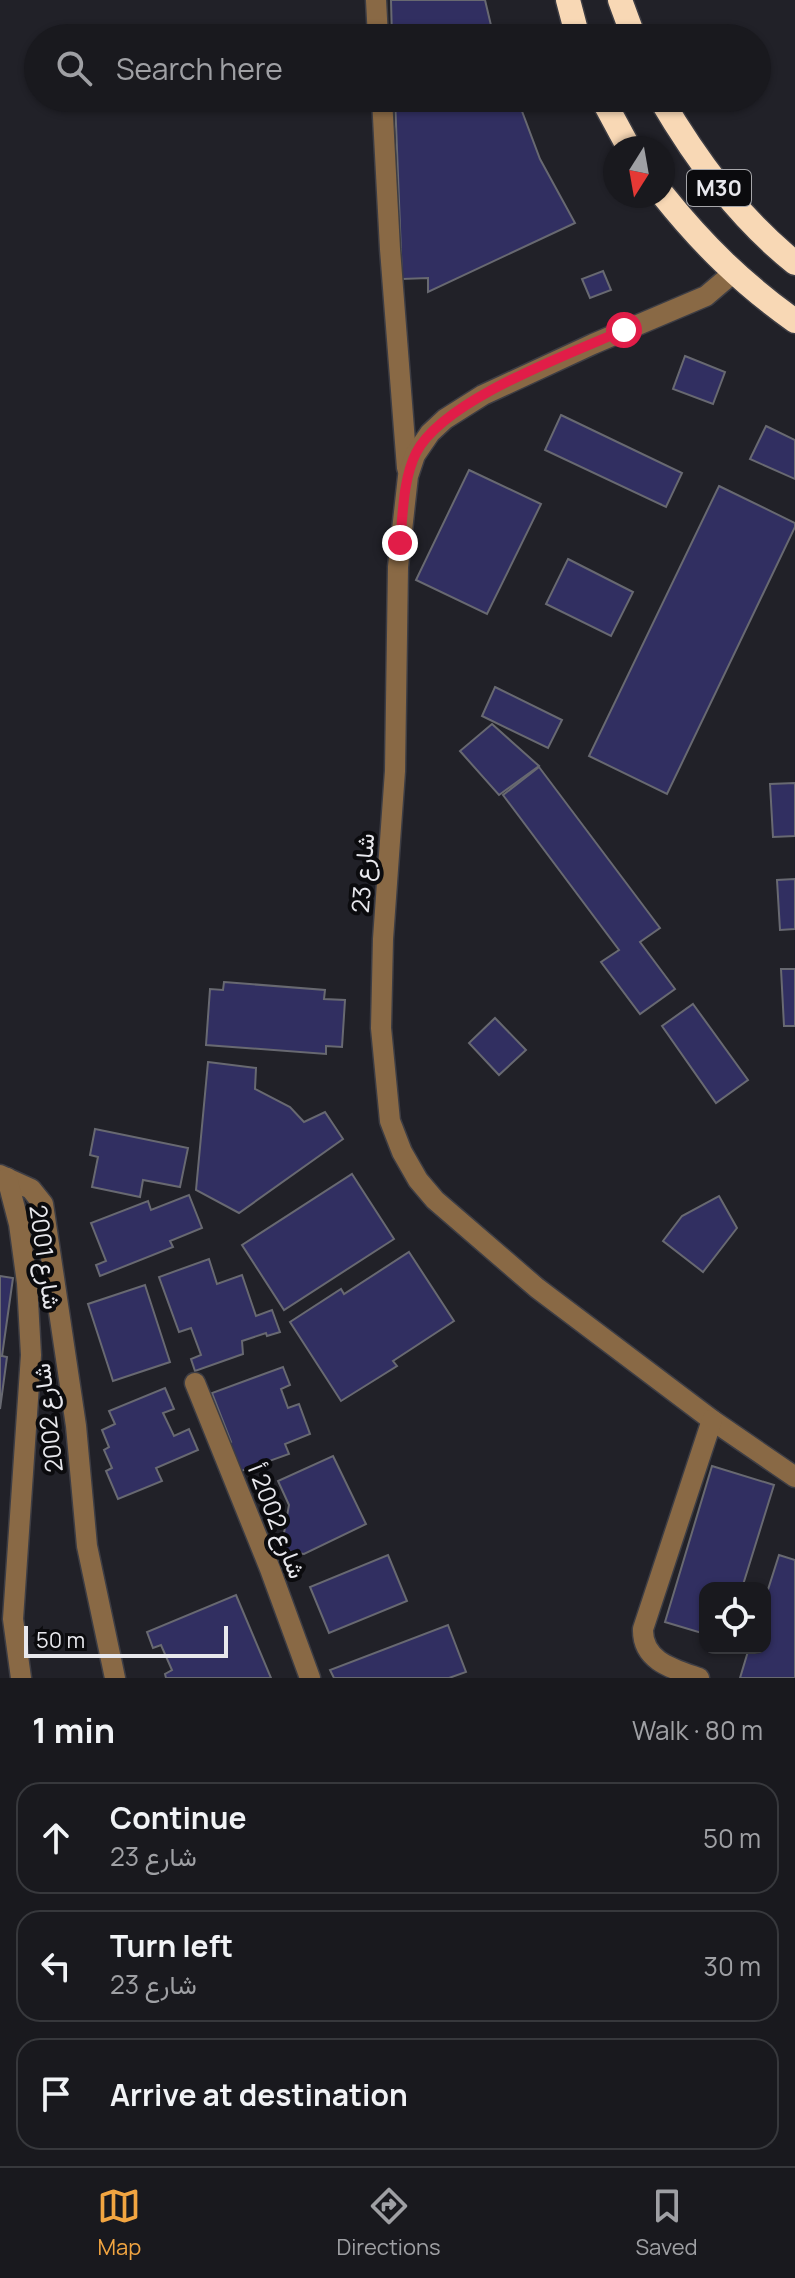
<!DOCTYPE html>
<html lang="en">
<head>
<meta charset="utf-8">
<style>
  body { margin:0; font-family:Manrope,Vazirmatn,sans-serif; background:#26262b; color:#f1f3f6 }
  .controls { position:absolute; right:24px; bottom:24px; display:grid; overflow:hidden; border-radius:16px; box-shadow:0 2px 6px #0004 }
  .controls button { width:72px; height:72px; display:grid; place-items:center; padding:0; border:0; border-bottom:2px solid #37383c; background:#19191e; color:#f1f3f6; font:40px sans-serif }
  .compass { position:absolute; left:603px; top:136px; width:72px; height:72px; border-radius:50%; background:#19191e; box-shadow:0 2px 6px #0004; rotate:191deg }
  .scale { position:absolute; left:24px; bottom:20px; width:204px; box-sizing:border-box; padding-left:8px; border:4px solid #e8e8ed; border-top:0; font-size:22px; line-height:28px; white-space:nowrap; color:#e8e8ed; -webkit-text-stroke:6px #0b0b0e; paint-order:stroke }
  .stop { position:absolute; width:24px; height:24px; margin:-18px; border:6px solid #e11d48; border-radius:50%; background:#fff }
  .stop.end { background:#e11d48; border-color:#fff; box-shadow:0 2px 8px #0008 }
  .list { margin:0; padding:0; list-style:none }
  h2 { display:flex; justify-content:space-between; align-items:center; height:104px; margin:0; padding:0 32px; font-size:34px }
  h2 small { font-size:26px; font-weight:400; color:#9fa0a4 }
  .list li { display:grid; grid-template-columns:52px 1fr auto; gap:24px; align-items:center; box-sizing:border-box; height:112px; margin:0 16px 16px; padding:0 16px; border:2px solid #37383c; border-radius:24px }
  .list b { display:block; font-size:30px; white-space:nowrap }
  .list p { margin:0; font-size:26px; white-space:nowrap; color:#9fa0a4 }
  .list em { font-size:26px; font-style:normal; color:#9fa0a4 }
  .icon { flex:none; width:44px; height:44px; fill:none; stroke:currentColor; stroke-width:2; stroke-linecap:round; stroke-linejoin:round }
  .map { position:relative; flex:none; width:795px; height:1678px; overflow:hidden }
  .search { position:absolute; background:#19191e; box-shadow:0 2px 6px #0004; left:24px; right:24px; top:24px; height:88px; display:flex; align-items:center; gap:20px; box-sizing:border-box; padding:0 28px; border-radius:44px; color:#9fa0a4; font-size:30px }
  .sheet { height:488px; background:#19191e }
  nav { display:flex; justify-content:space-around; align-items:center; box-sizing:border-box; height:112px; border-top:2px solid #37383c; background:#19191e; font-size:22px; color:#9fa0a4 }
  nav a { display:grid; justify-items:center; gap:4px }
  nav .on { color:#f2a541 }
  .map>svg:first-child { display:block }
  .building { fill:#312f61; stroke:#686971; stroke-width:2 }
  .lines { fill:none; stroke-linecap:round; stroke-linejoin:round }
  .minor-casing { stroke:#3d3d44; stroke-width:23 }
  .highway-casing { stroke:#3d3d44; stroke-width:27 }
  .minor { stroke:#896945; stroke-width:20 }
  .highway { stroke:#f8d8b5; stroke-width:24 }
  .route { stroke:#e11d48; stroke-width:10 }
  .labels { text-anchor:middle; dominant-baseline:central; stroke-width:8; stroke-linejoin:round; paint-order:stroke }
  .shield { fill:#0b0b0e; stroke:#a6a6aa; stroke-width:2 }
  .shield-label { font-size:22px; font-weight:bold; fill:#e8e8ed }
  .street-label { font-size:24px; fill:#e8e8ed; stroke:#0b0b0e }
</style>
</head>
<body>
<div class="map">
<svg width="795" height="1678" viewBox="0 0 795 1678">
  <rect width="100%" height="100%" fill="#212128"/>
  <g class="building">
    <polygon points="391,0 485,0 494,38 392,38"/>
    <polygon points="395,98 517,98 540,159 575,223 428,292 428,278 402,279"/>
    <polygon points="603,271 611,290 590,298 582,279"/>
    <polygon points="685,356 725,372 713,404 673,389"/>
    <polygon points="561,415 682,473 666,507 545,450"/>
    <polygon points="766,426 795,440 795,479 750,459"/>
    <polygon points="469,470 541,504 487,614 416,580"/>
    <polygon points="719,486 795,523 795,527 667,794 589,756"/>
    <polygon points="568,559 633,592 611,636 546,604"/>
    <polygon points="495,687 562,720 548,748 482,716"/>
    <polygon points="492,724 539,766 499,795 460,751"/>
    <polygon points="539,767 660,928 640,942 675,989 640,1014 601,962 619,950 503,795"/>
    <polygon points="795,783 795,836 773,837 770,784"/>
    <polygon points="795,879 795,929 780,930 777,880"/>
    <polygon points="781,969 795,969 795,1026 784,1026"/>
    <polygon points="224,982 325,990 324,999 345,1000 342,1047 326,1046 326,1054 206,1045 210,989 223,990"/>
    <polygon points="693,1004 748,1080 716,1103 662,1026"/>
    <polygon points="495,1018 526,1050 499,1075 469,1043"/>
    <polygon points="208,1062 256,1068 255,1089 290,1107 304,1122 325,1112 343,1139 239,1213 196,1190"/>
    <polygon points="95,1129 188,1148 180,1187 143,1180 140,1197 92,1187 98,1157 90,1155"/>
    <polygon points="352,1174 394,1239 284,1310 242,1245"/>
    <polygon points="189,1195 202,1228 170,1241 173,1247 100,1276 96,1265 106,1261 91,1223 148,1201 151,1210"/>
    <polygon points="719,1196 737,1228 703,1272 663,1241 682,1216"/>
    <polygon points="409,1252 454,1321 393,1361 397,1366 341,1401 290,1322 341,1289 344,1294"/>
    <polygon points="209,1259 217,1284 242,1275 256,1316 272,1310 280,1332 267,1336 266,1333 242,1341 243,1354 195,1371 191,1359 201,1355 191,1328 179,1332 159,1277"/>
    <polygon points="0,1276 13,1278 2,1356 7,1357 0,1409"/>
    <polygon points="145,1285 170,1362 113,1381 88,1304"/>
    <polygon points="283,1367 290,1385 281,1389 288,1408 299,1404 310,1434 285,1444 289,1454 233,1474 222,1445 231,1442 212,1393"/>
    <polygon points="165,1388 174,1409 163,1413 174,1436 189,1429 198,1450 156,1468 162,1481 118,1499 106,1471 112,1468 104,1450 109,1447 102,1430 115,1424 109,1411"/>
    <polygon points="333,1456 366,1524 304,1554 281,1550 289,1505 278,1481"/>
    <polygon points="712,1466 774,1485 742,1588 705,1588 705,1634 665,1622"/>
    <polygon points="388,1555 407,1601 329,1633 310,1587"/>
    <polygon points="779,1555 795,1560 795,1678 740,1678 749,1648 765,1648 765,1599"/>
    <polygon points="236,1595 271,1678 166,1678 165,1674 172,1670 161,1645 153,1648 147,1632"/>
    <polygon points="448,1625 466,1672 449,1678 334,1678 330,1670"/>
  </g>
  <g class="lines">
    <defs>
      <g id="minor">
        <polyline points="376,0 378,38"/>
        <polyline points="382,98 390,249 407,468"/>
        <polyline points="733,273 706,296 593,344 483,395 445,419 430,433 415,455 408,476 398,567 395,771 383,939 381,1028 390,1121 402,1152 418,1180 435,1200 537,1288 712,1420 795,1477"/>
        <polyline points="0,1175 31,1189 43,1204 76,1426 87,1546 115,1678"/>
        <polyline points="7,1178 19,1224 27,1283 31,1355 13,1619 21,1678"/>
        <polyline points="195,1383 270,1569 310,1678"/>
        <path d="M699,1678C673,1669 642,1661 643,1629L712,1420"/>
      </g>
      <g id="highway">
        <polyline points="568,0 578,38"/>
        <polyline points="620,0 634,38"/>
        <polyline points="602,98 629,148"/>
        <path d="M660,98C697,161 738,217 795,263"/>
        <path d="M663,195C703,245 743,284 795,321"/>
      </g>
    </defs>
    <use href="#minor" class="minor-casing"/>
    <use href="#highway" class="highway-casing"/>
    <use href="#minor" class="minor"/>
    <use href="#highway" class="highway"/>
  </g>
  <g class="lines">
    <path class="route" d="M400,543C403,514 403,479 416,453C443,400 569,354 624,330"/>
  </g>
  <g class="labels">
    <rect class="shield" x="687" y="170" width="64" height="36" rx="6"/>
    <g class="shield-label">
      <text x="719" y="188">M30</text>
    </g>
    <g class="street-label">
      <text transform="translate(362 873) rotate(-86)">شارع 23</text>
      <text transform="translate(46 1257) rotate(82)">شارع 2001</text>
      <text transform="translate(47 1418) rotate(-97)">شارع 2002</text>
      <text transform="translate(278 1521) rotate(69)">شارع 2002 أ</text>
    </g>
  </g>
</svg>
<div class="controls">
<button><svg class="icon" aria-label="locate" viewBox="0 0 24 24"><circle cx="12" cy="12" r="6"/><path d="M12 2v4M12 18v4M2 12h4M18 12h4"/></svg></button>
</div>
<svg class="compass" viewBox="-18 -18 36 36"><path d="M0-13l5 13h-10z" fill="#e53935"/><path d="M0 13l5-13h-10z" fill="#9fa0a4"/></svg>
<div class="scale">50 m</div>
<div class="stop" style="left:624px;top:330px"></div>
<div class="stop end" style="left:400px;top:543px"></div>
<div class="search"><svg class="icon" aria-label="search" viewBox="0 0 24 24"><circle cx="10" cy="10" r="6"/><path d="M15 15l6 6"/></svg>Search here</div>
</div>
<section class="sheet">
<h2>1 min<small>Walk · 80 m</small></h2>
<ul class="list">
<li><svg class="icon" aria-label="ahead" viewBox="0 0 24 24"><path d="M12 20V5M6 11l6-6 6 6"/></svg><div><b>Continue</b><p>شارع 23</p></div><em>50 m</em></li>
<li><svg class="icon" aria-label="left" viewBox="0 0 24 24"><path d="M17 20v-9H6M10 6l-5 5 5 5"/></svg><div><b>Turn left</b><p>شارع 23</p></div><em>30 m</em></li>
<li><svg class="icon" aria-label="arrive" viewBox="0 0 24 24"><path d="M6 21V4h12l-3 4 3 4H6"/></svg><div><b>Arrive at destination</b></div></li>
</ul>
</section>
<nav>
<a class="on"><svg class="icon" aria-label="map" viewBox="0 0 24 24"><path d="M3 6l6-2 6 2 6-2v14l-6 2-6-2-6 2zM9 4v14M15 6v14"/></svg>Map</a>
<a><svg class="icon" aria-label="directions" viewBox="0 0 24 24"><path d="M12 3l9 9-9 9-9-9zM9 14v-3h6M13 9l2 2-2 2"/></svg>Directions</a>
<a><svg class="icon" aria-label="saved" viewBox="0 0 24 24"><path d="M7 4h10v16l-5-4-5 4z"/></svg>Saved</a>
</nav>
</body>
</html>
